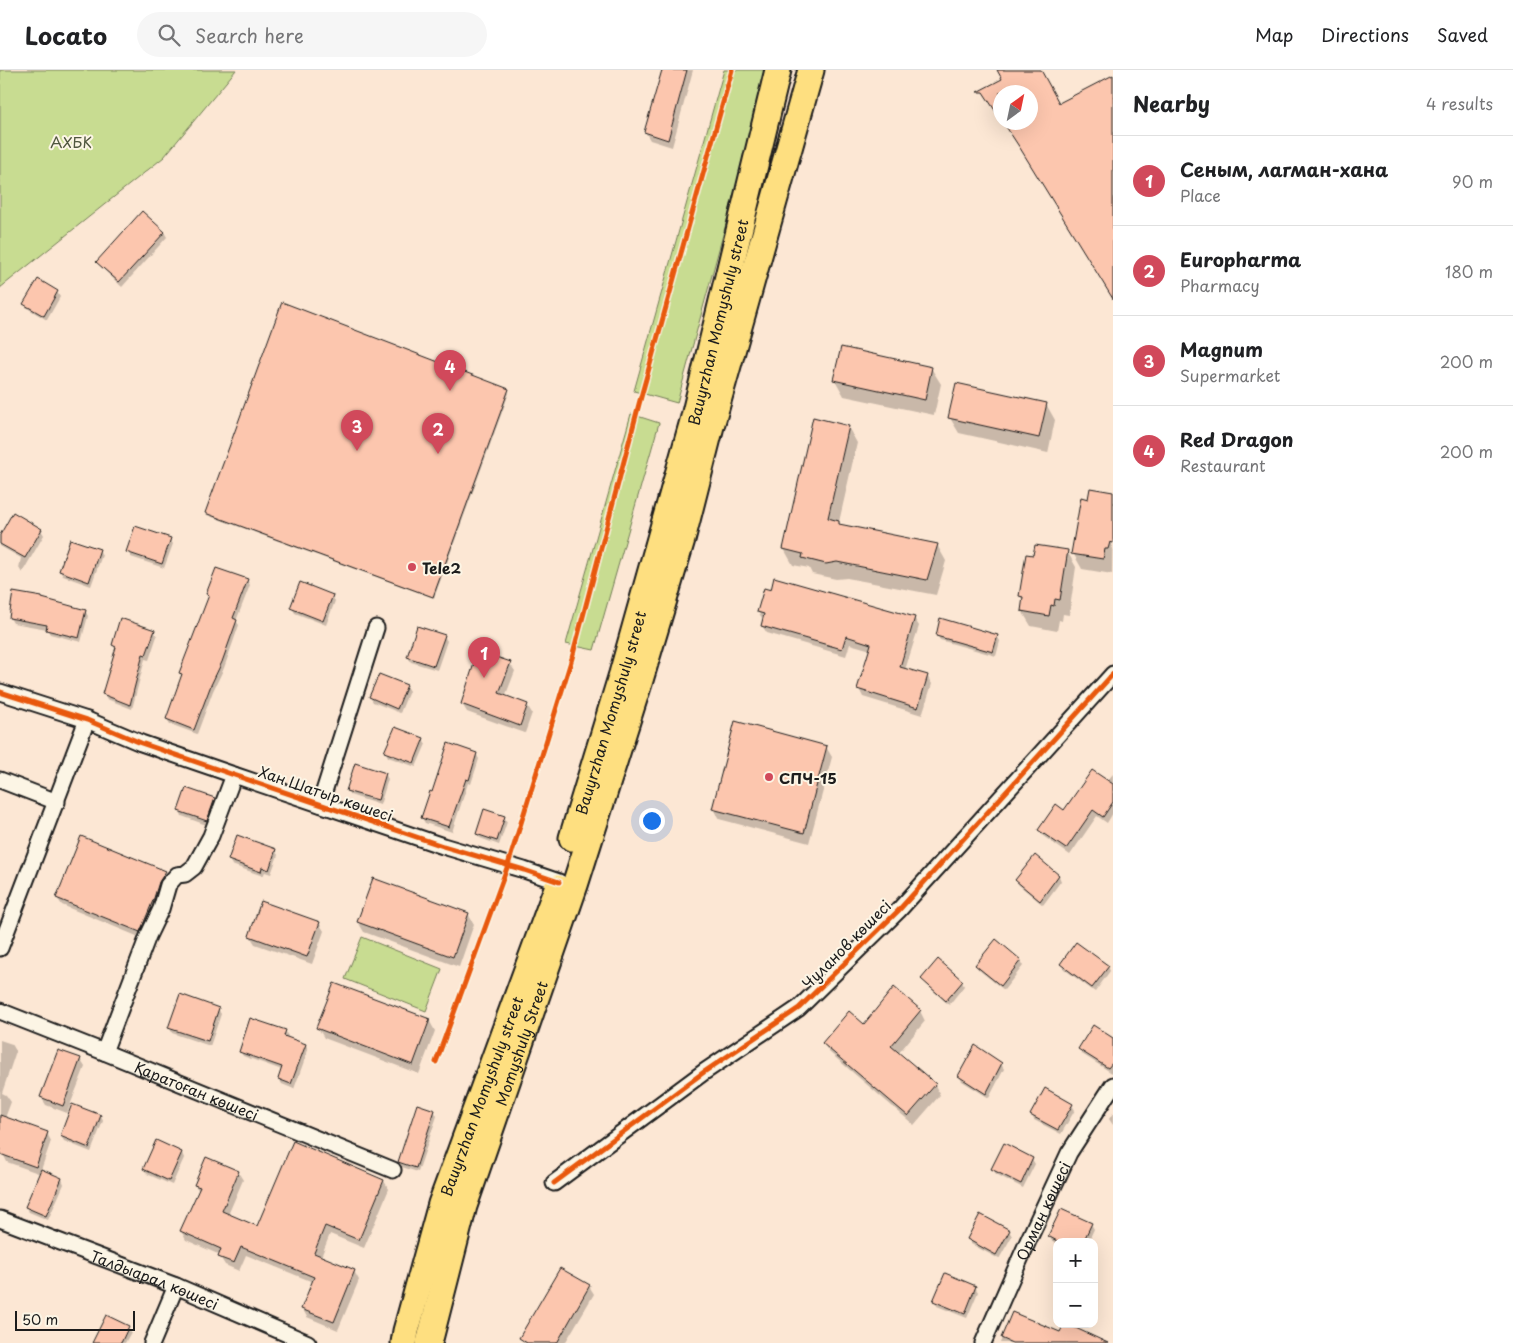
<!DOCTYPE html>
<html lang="en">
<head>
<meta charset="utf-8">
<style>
  body { margin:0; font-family:"Playpen Sans",sans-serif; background:#f6f6f6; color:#202124 }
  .controls { position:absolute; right:15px; bottom:15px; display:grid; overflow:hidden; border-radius:10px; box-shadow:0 5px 20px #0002 }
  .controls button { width:45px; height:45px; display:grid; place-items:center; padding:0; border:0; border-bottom:1px solid #e0e0e0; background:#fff; color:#202124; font:25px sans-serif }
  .compass { position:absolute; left:993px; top:15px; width:45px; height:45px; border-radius:50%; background:#fff; box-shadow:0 5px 20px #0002; rotate:33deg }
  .scale { position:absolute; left:15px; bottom:12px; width:120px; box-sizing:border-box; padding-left:5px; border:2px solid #1c1c1c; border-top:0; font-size:14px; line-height:18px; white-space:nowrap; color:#1c1c1c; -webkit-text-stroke:4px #fcf5e5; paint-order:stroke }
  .you { position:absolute; left:651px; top:750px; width:18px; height:18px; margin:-12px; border:4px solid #fff; border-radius:50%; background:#1a73e8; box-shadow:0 0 0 8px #1a73e833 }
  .badge { display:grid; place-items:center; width:32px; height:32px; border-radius:50%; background:#d1495b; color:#fff; font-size:16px; font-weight:700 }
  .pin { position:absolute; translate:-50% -41px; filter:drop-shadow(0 1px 2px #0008) }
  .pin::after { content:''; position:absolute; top:26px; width:18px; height:15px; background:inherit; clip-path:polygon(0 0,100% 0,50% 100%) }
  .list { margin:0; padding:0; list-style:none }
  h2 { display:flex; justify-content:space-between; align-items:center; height:65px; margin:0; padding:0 20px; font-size:21px }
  h2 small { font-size:16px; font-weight:400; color:#757577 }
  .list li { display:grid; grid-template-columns:32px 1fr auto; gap:15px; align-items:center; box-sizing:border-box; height:90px; padding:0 20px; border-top:1px solid #e0e0e0 }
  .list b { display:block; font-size:19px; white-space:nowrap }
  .list p { margin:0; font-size:16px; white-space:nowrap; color:#757577 }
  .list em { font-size:16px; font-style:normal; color:#757577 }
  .icon { flex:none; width:28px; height:28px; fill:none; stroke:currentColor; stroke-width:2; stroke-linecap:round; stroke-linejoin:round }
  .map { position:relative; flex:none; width:1113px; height:1273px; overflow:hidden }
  header { display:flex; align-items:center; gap:30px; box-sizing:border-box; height:70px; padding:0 25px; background:#fff; border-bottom:1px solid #e0e0e0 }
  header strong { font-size:24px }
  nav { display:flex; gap:28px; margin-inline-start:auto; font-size:18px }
  .search { width:350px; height:45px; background:#f6f6f6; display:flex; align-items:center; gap:12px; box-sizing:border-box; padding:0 18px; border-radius:28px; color:#757577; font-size:19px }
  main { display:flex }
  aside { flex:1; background:#fff }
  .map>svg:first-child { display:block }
  .green { fill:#c8dc91; stroke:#727c56 }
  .shadow { fill:#0003 }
  .building { fill:#fcc6ae; stroke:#1c1c1c }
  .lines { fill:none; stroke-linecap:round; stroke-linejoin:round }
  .minor-casing { stroke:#1c1c1c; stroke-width:19 }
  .primary-casing { stroke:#1c1c1c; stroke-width:29 }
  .minor { stroke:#fcf5e5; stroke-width:15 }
  .primary { stroke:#fedf80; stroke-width:25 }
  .cycleway-casing { stroke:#fcf5e5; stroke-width:8 }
  .cycleway { stroke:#e8590c; stroke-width:5 }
  .poi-dot { fill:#d1495b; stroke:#fcf5e5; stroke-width:2 }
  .labels { text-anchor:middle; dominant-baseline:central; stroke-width:4; stroke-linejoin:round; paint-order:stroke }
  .park-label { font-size:15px; fill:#50563f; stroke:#fcf5e5 }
  .street-label { font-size:15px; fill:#1c1c1c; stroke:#fcf5e5 }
  .poi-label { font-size:15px; font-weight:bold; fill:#1c1c1c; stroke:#fcf5e5; text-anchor:start }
</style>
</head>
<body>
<header>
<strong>Locato</strong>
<div class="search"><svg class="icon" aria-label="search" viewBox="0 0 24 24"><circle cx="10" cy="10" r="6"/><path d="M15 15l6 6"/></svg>Search here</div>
<nav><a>Map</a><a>Directions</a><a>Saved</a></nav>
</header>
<main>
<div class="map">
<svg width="1113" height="1273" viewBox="0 0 1113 1273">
  <rect width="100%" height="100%" fill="#fce7d4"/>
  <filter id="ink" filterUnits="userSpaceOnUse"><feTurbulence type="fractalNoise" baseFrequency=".02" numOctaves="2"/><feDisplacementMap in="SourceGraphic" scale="10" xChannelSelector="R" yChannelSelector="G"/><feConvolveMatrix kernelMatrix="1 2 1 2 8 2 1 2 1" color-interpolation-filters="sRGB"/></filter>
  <g filter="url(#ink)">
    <g class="green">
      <polygon points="0,0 236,0 164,87 0,218"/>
      <polygon points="724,0 768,0 677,333 634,321"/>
      <polygon points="631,344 659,353 594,580 566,574"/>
      <polygon points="362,867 442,899 426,941 345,909"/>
    </g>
    <g class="shadow">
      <polygon points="663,0 693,0 672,77 650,70 645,62"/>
      <polygon points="998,0 1040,0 1059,34 1113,7 1113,227 1028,89 1030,52 1030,22 1001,22 1001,48 989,31 1003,9"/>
      <polygon points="164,162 167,167 122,217 101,197 98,192"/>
      <polygon points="38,211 57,222 60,227 47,250 27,238 25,234"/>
      <polygon points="931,298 941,314 934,345 844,326 835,310"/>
      <polygon points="508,320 509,323 434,528 207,445 206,443"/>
      <polygon points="1046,334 1055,350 1048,383 959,363 950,348"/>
      <polygon points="848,357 857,373 839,452 841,456 937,475 946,491 936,525 847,508 836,509 812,504 809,498 793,495 784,479"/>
      <polygon points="1091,420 1113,424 1112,504 1082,499 1073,483 1089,430"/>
      <polygon points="41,460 44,465 22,503 19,498 21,488 0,476 0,467"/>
      <polygon points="170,469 173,474 164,498 131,487 128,482"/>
      <polygon points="99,480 102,485 91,516 63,506 60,501"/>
      <polygon points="1067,481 1076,497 1069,545 1063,544 1062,551 1059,550 1057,561 1031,556 1022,541 1024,531 1020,526 1034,486"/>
      <polygon points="247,510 250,515 236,551 239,555 224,598 213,621 197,664 170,654 167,649 183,607 180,602 210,528 207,524"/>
      <polygon points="332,526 335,531 326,555 295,543 292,538"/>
      <polygon points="85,541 88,546 81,572 50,564 47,559 13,553 10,548"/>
      <polygon points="758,542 914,548 919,556 905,600 927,606 932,614 922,645 863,627 859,619 871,580 850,574 846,586 767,563 762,556 763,549"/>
      <polygon points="154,561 157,566 149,590 145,589 132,639 107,629 104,624 116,580 113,575"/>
      <polygon points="937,565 997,566 1000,571 996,586 940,570"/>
      <polygon points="444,566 447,571 437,600 411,592 408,587"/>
      <polygon points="510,594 515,601 505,627 527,635 532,643 525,663 467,642 462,634"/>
      <polygon points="406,616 409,621 400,643 373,632 370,627"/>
      <polygon points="423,669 426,674 416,697 388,687 386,682"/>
      <polygon points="826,677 832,687 809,773 719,749 713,739"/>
      <polygon points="476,684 479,689 471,714 468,713 452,762 425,753 422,748 433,723"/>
      <polygon points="385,704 388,709 380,735 350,725 347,720"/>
      <polygon points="1113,704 1113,743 1107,753 1097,746 1070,785 1043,766 1039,760 1107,711"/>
      <polygon points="214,729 217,734 209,756 182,746 180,741"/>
      <polygon points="504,747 507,752 499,775 480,768 477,764"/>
      <polygon points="275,780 278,785 271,804 265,802 263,806 232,795 229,790"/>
      <polygon points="1035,787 1059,806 1061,811 1043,835 1019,815 1016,810"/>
      <polygon points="165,802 169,810 144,869 62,835 57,828"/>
      <polygon points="468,844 474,854 459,897 364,862 358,852"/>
      <polygon points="319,853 324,861 312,894 255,874 250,866"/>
      <polygon points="1020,891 1023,896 1004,920 979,900 976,895"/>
      <polygon points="1061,894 1108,896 1110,901 1095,922 1064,899"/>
      <polygon points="923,909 962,912 964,916 949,935 926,914"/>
      <polygon points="218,939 221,944 210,976 172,963 170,958"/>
      <polygon points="920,941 925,951 898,984 935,1015 940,1025 914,1055 829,982 823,973 864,955"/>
      <polygon points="429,950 435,961 419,1004 324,968 318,958"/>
      <polygon points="1094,957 1113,969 1113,1000 1112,1003 1082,984 1080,979"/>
      <polygon points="285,961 288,966 287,968 306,975 308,980 294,1019 282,1014 279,1009 282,1000 243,986 240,981"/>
      <polygon points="0,970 12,974 16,981 2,1023 6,1025 11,1032 5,1048 47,1063 51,1071 41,1100 62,1109 64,1114 48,1150 29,1142 26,1137 41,1104 7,1092 3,1084 0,1074"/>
      <polygon points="80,989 85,997 67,1043 46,1035 41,1027"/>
      <polygon points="1001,994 1004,999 989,1028 962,1011 959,1006"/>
      <polygon points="73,1035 101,1046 103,1051 91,1082 64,1071 61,1066"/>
      <polygon points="1072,1035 1075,1040 1061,1064 1034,1050 1032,1045"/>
      <polygon points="434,1041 437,1046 418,1102 402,1097 399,1092"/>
      <polygon points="1113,1043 1113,1055 1109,1049"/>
      <polygon points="157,1072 182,1083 184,1088 172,1115 147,1104 144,1099"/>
      <polygon points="1032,1089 1035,1094 1023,1118 996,1104 993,1099"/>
      <polygon points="238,1102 243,1110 228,1145 258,1158 384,1111 389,1119 364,1178 330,1164 321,1187 354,1201 359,1210 338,1260 307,1247 302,1238 313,1212 246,1185 239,1201 225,1195 220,1187 220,1185 186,1170 181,1161 199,1121 195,1115"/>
      <polygon points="1091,1154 1094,1159 1088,1172 1057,1172 1057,1173 1052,1171 1049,1166"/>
      <polygon points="1009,1161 1012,1166 999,1189 971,1174 968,1169"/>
      <polygon points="589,1216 594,1224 565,1273 523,1273 521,1268"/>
      <polygon points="975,1217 978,1222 967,1248 937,1236 935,1231"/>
      <polygon points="1012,1244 1061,1264 1096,1273 1000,1273"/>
      <polygon points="106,1247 128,1257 131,1262 125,1273 94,1273"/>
    </g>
    <g class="building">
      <polygon points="662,0 687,0 668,70 644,62"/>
      <polygon points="997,0 1041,0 1059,33 1113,5 1113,229 1020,78 1003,52 1030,52 1030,22 1000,22 1000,48 983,22 977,22 1002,9"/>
      <polygon points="142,141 165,162 119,212 96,192"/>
      <polygon points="38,209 58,221 44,246 23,234"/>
      <polygon points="282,232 509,319 433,527 205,443"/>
      <polygon points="841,277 932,297 925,330 833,310"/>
      <polygon points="956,313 1047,333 1039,368 948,348"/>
      <polygon points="813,347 849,356 828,448 839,451 839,454 938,474 927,510 837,492 826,494 802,488 803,484 783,479"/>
      <polygon points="1090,418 1113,422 1113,473 1110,472 1108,479 1105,479 1103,489 1071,484 1081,427 1088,429"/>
      <polygon points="13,442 42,459 25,488 0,474 0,465"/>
      <polygon points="135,456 171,468 162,494 126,482"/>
      <polygon points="70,469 100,479 89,512 59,501"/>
      <polygon points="1035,475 1068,480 1060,530 1055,529 1054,536 1051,535 1049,546 1021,541 1023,527 1019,526 1026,484 1033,485"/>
      <polygon points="216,498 248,509 233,548 237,550 222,592 211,615 194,660 166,649 182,604 179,603 209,525 206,524"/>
      <polygon points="774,507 915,547 900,597 928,605 918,638 857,619 871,574 846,566 842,579 761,556 764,544 757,542 764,518 771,520"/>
      <polygon points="300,512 333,525 323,551 290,538"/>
      <polygon points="13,522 42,527 42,528 86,540 79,568 46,560 47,555 9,548"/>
      <polygon points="120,548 155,560 146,585 143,584 130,635 102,624 116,577 112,575"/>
      <polygon points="940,548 998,565 993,582 936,566"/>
      <polygon points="417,556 445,565 434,596 407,587"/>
      <polygon points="478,581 511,592 499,623 528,634 520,656 461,634"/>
      <polygon points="379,604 407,615 397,639 369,627"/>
      <polygon points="735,651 827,676 804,763 712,739"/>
      <polygon points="395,657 424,668 414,693 384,682"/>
      <polygon points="448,673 477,683 469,710 466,709 449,757 421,748 430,721 432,722"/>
      <polygon points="355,693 386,703 378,730 346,721"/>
      <polygon points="1092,700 1113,714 1113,732 1103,747 1093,740 1066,779 1038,760 1056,734 1064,740"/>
      <polygon points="186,718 215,728 207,751 178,741"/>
      <polygon points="484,739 505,746 497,771 476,764"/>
      <polygon points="237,765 276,779 269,800 262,797 261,802 228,790"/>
      <polygon points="81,766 166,801 159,812 154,828 140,862 56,828"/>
      <polygon points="1035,785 1059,805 1040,831 1015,810"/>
      <polygon points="373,808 469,843 453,887 357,852"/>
      <polygon points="261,831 320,852 307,887 249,866"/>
      <polygon points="996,869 1021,890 1001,916 975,895"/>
      <polygon points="1076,872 1109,896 1092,918 1060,894"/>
      <polygon points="938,889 963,911 946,931 921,909"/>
      <polygon points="334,913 430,949 413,995 316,958"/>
      <polygon points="894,917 921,940 891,976 936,1014 908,1046 822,973 849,941 864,954"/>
      <polygon points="180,924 219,938 208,971 168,958"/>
      <polygon points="250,948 286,960 284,966 306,974 291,1014 278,1009 282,997 239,982"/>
      <polygon points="1093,955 1113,968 1113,992 1108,998 1078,979"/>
      <polygon points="975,975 1002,993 986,1024 958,1006"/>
      <polygon points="58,980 81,988 63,1036 40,1027"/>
      <polygon points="1045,1018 1073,1034 1058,1060 1030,1045"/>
      <polygon points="72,1034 101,1045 89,1078 60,1066"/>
      <polygon points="417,1034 435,1040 416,1098 398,1092"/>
      <polygon points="0,1045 48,1062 36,1097 0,1084"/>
      <polygon points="156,1070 182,1082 169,1111 143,1099"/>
      <polygon points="293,1071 384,1110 359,1170 325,1156 314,1183 355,1200 334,1252 301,1239 314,1207 241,1177 234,1193 218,1187 221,1179 180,1161 200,1117 194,1115 206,1087 239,1101 222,1141 257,1156"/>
      <polygon points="1004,1073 1033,1088 1021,1114 991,1099"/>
      <polygon points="41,1099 62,1108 46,1146 25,1137"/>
      <polygon points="1061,1139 1092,1153 1083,1172 1059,1172 1048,1166"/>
      <polygon points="980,1144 1010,1160 996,1185 967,1169"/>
      <polygon points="560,1198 590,1215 557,1273 527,1273 519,1268"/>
      <polygon points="945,1203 976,1216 965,1244 933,1231"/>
      <polygon points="1012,1242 1060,1262 1064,1254 1067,1254 1108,1273 1012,1273 1001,1268"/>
      <polygon points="106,1245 129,1256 121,1273 92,1273"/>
    </g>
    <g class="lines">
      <defs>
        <g id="minor">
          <polyline points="0,622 87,650 141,673 234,705 443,776 524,800 559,812"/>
          <polyline points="0,710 57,732"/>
          <polyline points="320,734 376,558"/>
          <polyline points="0,878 87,650"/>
          <path id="s1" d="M0,941L104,982L393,1100"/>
          <polyline points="104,982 148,866 161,839 168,815 177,805 185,804 194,797 211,766 234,705"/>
          <polyline points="554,1113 704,1002 799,938 898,841 1113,604"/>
          <path id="s2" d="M0,1149L176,1216L308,1273"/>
          <polyline points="152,1273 176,1216"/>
          <path id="s3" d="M983,1273L1028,1171L1069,1083L1113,1015"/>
        </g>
        <g id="primary">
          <path id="s4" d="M572,768L622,604L693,351L778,0"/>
          <path id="s5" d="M404,1273L406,1261L441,1134L557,818"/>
          <path id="s6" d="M429,1273L464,1136L575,815L640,610L683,466L711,356L811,0"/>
        </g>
      </defs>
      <use href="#minor" class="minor-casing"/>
      <use href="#primary" class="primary-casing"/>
      <use href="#minor" class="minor"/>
      <use href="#primary" class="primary"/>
      <defs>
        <g id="cycleway">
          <polyline points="0,622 87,650 141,673 234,705 443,776 524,800 559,812"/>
          <polyline points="436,992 508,795 572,588 639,334 732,0"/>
          <polyline points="554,1113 704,1002 799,938 898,841 1113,604"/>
        </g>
      </defs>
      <use href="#cycleway" class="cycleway-casing"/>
      <use href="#cycleway" class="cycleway"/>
    </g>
  </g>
  <g class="poi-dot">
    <circle cx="412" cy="497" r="5"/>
    <circle cx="769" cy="707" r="5"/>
  </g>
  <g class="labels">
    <g class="park-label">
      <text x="71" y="71">АХБК</text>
    </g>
    <g class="street-label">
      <text stroke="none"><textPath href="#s4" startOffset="536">Bauyrzhan Momyshuly street</textPath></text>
      <text stroke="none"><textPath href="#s4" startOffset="131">Bauyrzhan Momyshuly street</textPath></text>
      <text transform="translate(326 723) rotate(19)">Хан Шатыр көшесі</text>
      <text transform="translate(846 874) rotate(-45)">Чуланов көшесі</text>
      <text stroke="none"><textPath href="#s6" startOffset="314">Momyshuly Street</textPath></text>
      <text stroke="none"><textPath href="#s1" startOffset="212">Қаратоған көшесі</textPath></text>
      <text stroke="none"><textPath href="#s5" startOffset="259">Bauyrzhan Momyshuly street</textPath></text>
      <text stroke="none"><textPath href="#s3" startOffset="145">Орман көшесі</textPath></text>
      <text stroke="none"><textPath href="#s2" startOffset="166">Талдыарал көшесі</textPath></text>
    </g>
    <g class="poi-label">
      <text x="422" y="497">Tele2</text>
      <text x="779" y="707">СПЧ-15</text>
    </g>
  </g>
</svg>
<div class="controls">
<button>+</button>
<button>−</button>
</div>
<svg class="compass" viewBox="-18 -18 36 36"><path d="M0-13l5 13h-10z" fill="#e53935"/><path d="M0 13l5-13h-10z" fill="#757577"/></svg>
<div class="scale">50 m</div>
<div class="you"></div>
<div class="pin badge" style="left:484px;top:608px">1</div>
<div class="pin badge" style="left:438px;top:384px">2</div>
<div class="pin badge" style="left:357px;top:381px">3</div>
<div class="pin badge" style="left:450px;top:321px">4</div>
</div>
<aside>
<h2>Nearby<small>4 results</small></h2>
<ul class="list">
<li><span class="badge">1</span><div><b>Сеным, лагман-хана</b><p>Place</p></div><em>90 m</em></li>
<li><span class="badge">2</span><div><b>Europharma</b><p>Pharmacy</p></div><em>180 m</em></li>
<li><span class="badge">3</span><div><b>Magnum</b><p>Supermarket</p></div><em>200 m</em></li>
<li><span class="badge">4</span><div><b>Red Dragon</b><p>Restaurant</p></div><em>200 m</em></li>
</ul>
</aside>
</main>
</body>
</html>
